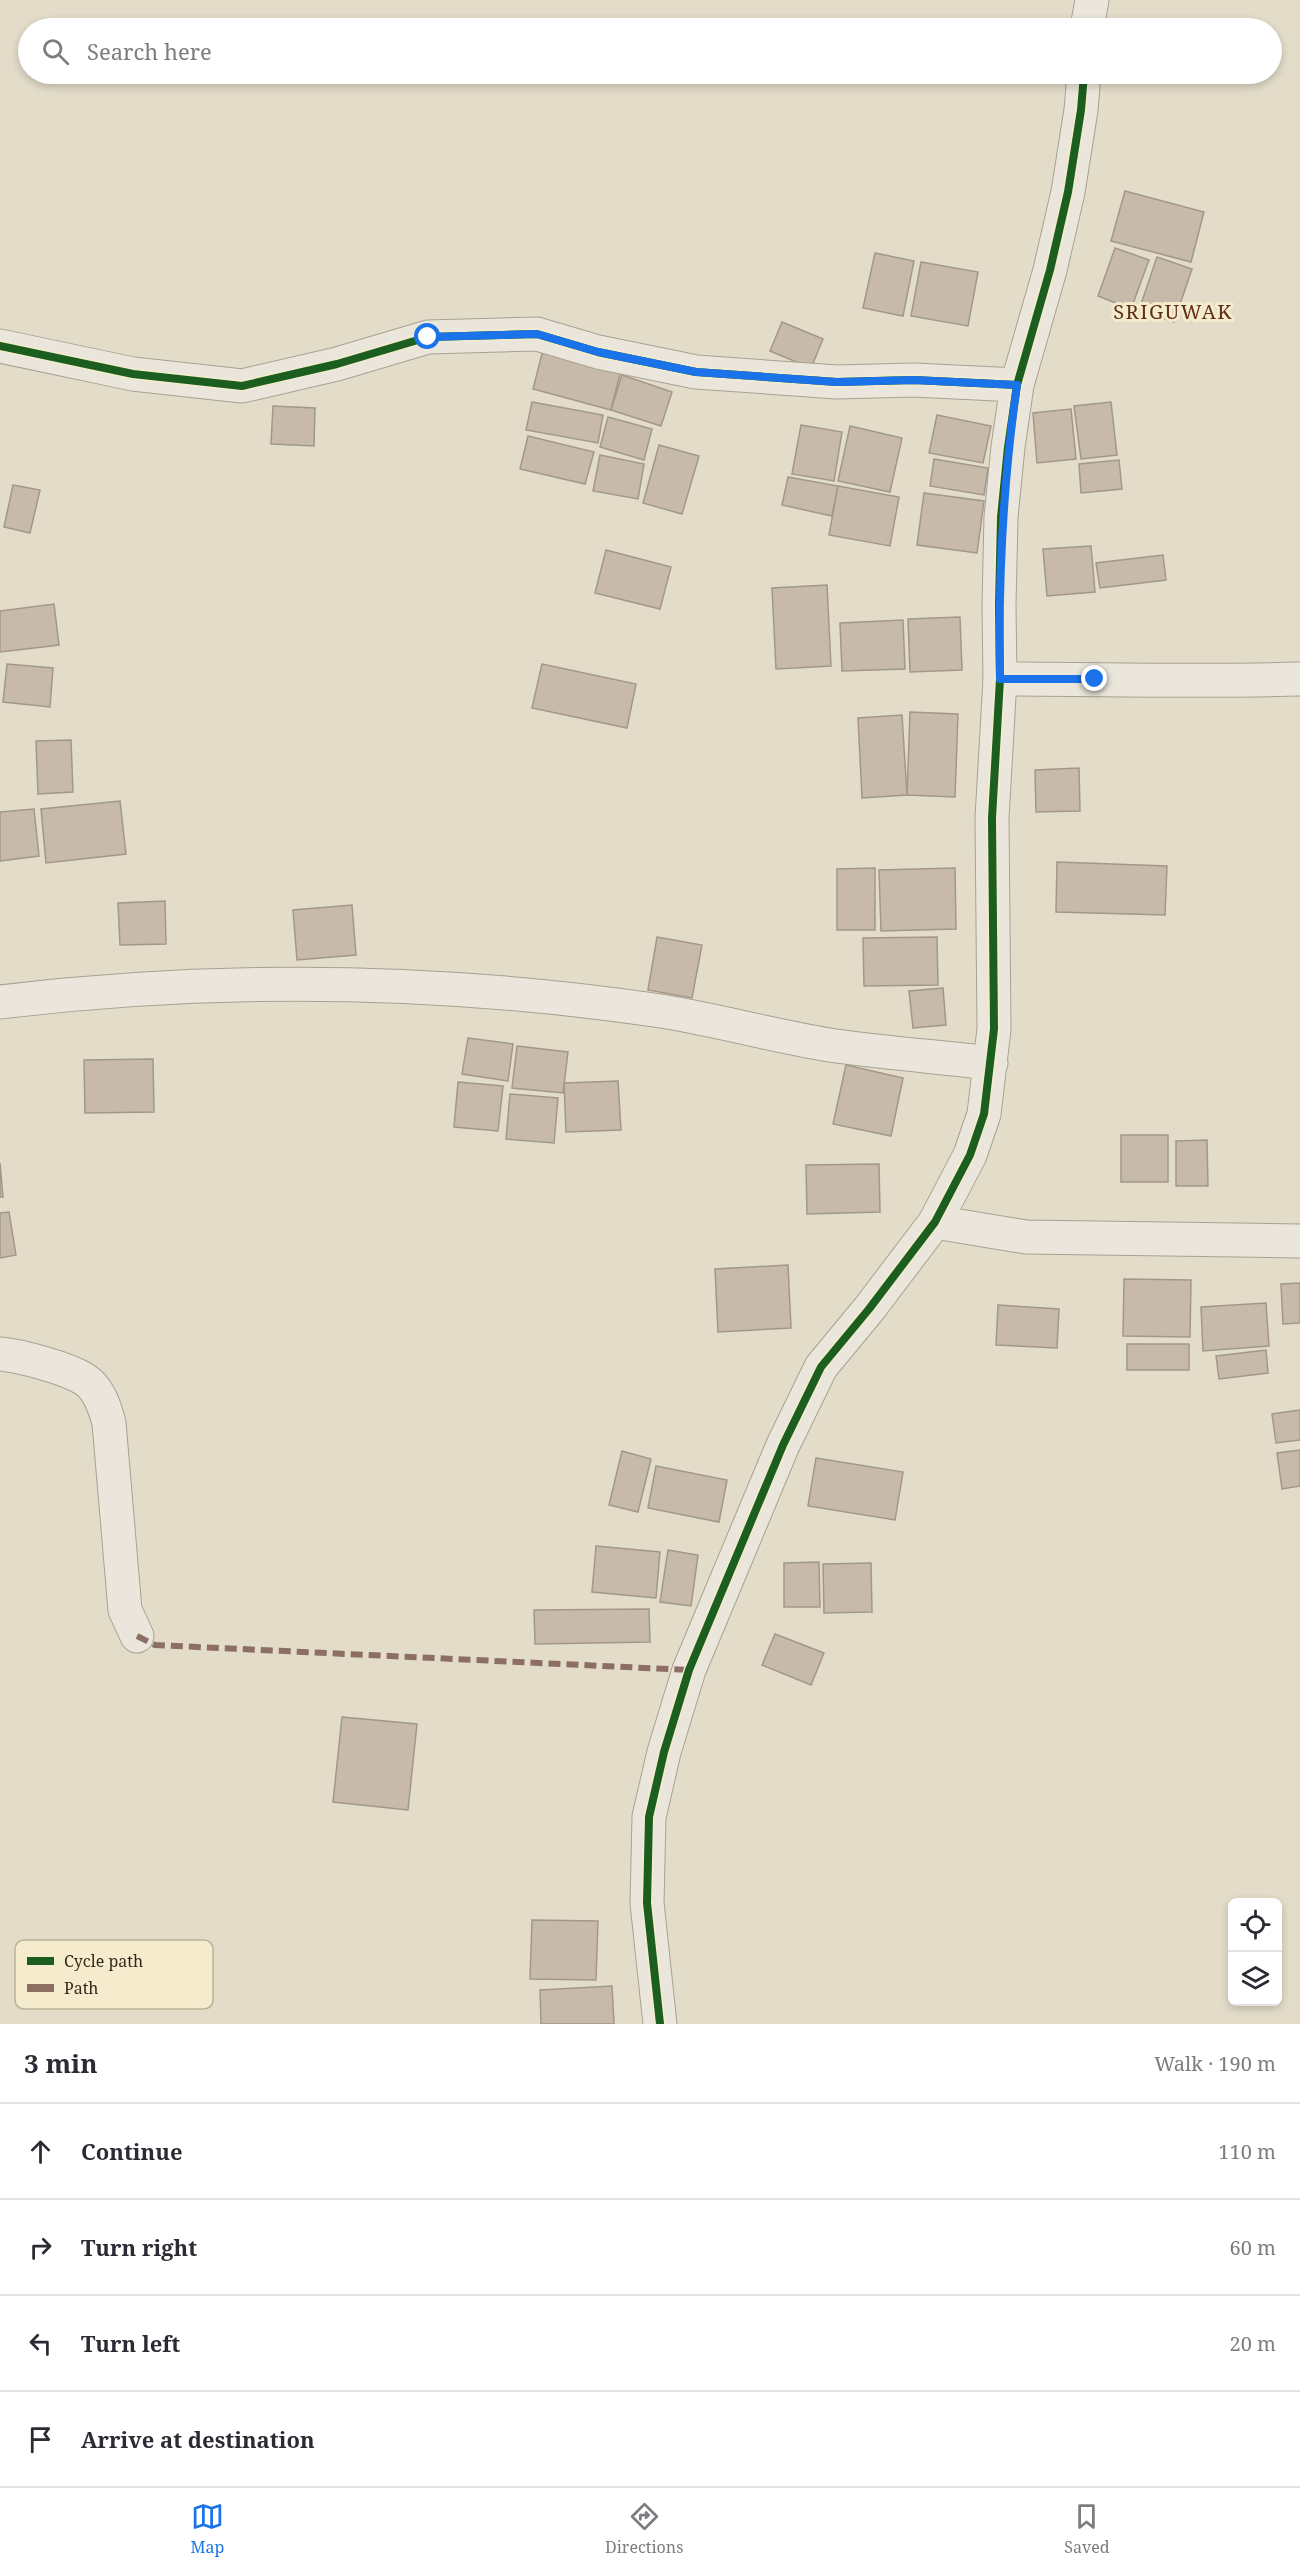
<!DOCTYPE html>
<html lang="en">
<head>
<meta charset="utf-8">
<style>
  body { margin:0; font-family:"Noto Serif",serif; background:#f7f7f7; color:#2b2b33 }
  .controls { position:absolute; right:18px; bottom:18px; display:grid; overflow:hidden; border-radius:9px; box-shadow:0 3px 9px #0003 }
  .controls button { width:54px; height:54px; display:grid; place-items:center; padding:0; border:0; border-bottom:2px solid #e1e1e2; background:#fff; color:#2b2b33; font:30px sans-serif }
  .stop { position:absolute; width:18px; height:18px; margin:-14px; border:4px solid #1a73e8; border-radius:50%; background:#fff }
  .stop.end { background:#1a73e8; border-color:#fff; box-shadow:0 2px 6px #0008 }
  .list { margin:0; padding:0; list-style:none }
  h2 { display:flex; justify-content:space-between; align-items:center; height:78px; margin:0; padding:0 24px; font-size:26px }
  h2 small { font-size:20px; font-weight:400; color:#7c7c81 }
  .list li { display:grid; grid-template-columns:39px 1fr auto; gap:18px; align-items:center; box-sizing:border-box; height:96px; padding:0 24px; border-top:2px solid #e1e1e2 }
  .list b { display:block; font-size:22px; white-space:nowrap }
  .list em { font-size:20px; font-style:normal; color:#7c7c81 }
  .icon { flex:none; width:33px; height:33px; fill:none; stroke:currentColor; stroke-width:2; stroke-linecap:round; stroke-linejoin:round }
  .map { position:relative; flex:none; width:1300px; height:2024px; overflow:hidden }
  .search { position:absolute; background:#fff; box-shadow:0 3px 9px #0003; left:18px; right:18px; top:18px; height:66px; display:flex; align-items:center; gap:15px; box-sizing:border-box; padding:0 21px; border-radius:33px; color:#7c7c81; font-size:22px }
  .sheet { height:462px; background:#fff }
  nav { display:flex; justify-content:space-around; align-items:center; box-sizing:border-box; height:84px; border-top:2px solid #e1e1e2; background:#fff; font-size:16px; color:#7c7c81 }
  nav a { display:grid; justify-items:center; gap:3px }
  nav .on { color:#1a73e8 }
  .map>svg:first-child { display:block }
  .building { fill:#c7baaa; stroke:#a29889; stroke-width:1.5 }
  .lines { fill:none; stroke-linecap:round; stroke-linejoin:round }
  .minor-casing { stroke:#a8a193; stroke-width:35 }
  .tertiary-casing { stroke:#a8a193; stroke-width:35 }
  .minor { stroke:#ebe6db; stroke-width:33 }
  .tertiary { stroke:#ebe6db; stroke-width:33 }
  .quiet { stroke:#8d6e63; stroke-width:6; stroke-dasharray:12 6; stroke-linecap:butt }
  .cycleway-casing { stroke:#f5eccd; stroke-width:11 }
  .cycleway { stroke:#1b5e20; stroke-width:8 }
  .route { stroke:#1a73e8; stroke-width:8 }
  .labels { text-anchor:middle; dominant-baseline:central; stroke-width:6; stroke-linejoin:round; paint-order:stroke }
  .quarter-label { font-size:20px; letter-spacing:1.5px; fill:#622e1b; stroke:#f5eccd }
  .key { fill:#f5eccd; stroke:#bbb298; stroke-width:1.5 }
  .key-label { font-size:16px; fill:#35291b }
</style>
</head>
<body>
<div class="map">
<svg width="1300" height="2024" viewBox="0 0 1300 2024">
  <rect width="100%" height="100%" fill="#e3dcc9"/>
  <g class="building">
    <polygon points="1125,191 1204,212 1191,262 1111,241"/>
    <polygon points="1115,248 1149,260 1131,309 1098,296"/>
    <polygon points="875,253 914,261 903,316 863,308"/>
    <polygon points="1157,257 1192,269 1174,322 1139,310"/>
    <polygon points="921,262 978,272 968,326 911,316"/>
    <polygon points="782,322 823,339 811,368 770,351"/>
    <polygon points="543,350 621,370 611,410 533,389"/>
    <polygon points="622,375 672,392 661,426 611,410"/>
    <polygon points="532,402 603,415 598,443 526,430"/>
    <polygon points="1111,402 1117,455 1081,459 1074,406"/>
    <polygon points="273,406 315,408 314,446 271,444"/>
    <polygon points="1071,409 1076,459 1037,463 1033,413"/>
    <polygon points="937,415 991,426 983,463 929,453"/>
    <polygon points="608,417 652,429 644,460 600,447"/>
    <polygon points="801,425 842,432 834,481 792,474"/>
    <polygon points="850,426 902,438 890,492 838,481"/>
    <polygon points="528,436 594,452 585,484 520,469"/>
    <polygon points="659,445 699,456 682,514 643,503"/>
    <polygon points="600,455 644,464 638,499 593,491"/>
    <polygon points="934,459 988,468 984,495 930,486"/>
    <polygon points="1119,460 1122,489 1081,493 1079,464"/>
    <polygon points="788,477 838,486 832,516 782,505"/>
    <polygon points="13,485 40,490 30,533 4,527"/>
    <polygon points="838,486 899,497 890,546 829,535"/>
    <polygon points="924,493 984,501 977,553 917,545"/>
    <polygon points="1091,546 1095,592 1047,596 1043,549"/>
    <polygon points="606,550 671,567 660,609 595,593"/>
    <polygon points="1163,555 1166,580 1100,588 1096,563"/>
    <polygon points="827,585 831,666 776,669 772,588"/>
    <polygon points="54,604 59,645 0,652 0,611"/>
    <polygon points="960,617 962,670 910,672 908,619"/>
    <polygon points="903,620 905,669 842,671 840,623"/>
    <polygon points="7,664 53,668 50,707 3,702"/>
    <polygon points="542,664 636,684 627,728 532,708"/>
    <polygon points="910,712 958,714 955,797 907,795"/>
    <polygon points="902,715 907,795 862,798 858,718"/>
    <polygon points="71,740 73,792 38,794 36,741"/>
    <polygon points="1079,768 1080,811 1036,812 1035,770"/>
    <polygon points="120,801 126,854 46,863 41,809"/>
    <polygon points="34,809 39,856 0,861 0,812"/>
    <polygon points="1057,862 1167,866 1165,915 1056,912"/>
    <polygon points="875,868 875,930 837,930 837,869"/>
    <polygon points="955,868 956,929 881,931 879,870"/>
    <polygon points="165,901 166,944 120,945 118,903"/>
    <polygon points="352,905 356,955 297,960 293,910"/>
    <polygon points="657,937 702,945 692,998 648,990"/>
    <polygon points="937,937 938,985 864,986 863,938"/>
    <polygon points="943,988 946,1025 913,1028 909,991"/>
    <polygon points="468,1038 513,1044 508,1081 462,1074"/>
    <polygon points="517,1046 568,1052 563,1093 512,1088"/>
    <polygon points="153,1059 154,1112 85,1113 84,1060"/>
    <polygon points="846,1065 903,1078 891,1136 833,1124"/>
    <polygon points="618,1081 621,1130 566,1132 564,1083"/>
    <polygon points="458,1082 503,1086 498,1131 454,1127"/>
    <polygon points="510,1094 558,1098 554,1143 506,1139"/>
    <rect x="1121" y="1135" width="47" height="47"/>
    <polygon points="1207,1140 1208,1186 1176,1186 1176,1141"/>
    <polygon points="0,1163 3,1197 0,1197"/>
    <polygon points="879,1164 880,1212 807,1214 806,1165"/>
    <polygon points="9,1212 16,1255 0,1258 0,1213"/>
    <polygon points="788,1265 791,1328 718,1332 715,1269"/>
    <polygon points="1124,1279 1191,1280 1190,1337 1123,1336"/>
    <polygon points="1300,1283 1300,1323 1283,1324 1281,1284"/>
    <polygon points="1266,1303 1269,1346 1203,1351 1201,1307"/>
    <polygon points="998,1305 1059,1309 1057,1348 996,1345"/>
    <rect x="1127" y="1344" width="62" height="26"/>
    <polygon points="1266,1350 1268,1373 1219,1379 1216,1356"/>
    <polygon points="1300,1410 1300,1440 1276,1443 1272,1414"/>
    <polygon points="1300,1450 1300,1486 1282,1489 1277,1453"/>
    <polygon points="622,1451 651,1459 638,1512 609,1505"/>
    <polygon points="816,1458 903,1472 895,1520 808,1506"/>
    <polygon points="656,1466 727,1480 719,1522 648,1508"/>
    <polygon points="596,1546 660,1552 656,1598 592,1592"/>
    <polygon points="668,1550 698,1555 691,1606 660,1602"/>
    <polygon points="819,1562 820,1607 784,1607 784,1563"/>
    <polygon points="871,1563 872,1612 824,1613 823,1564"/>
    <polygon points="649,1609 650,1642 535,1644 534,1610"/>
    <polygon points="775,1634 824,1653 811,1685 762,1665"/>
    <polygon points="342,1717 417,1724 408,1810 333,1802"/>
    <polygon points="532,1920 598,1921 596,1980 530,1979"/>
    <polygon points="612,1986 614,2024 541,2024 540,1990"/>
  </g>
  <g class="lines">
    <defs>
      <g id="minor">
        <polyline points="0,346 133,374 242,386 337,364 428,337 537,334 598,352 696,372 837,382 914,380 1017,385"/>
        <path d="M1000,679C1100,679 1200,682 1300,679"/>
        <path d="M0,1002C216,976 439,979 654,1010C716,1019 775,1037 836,1046C888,1053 939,1057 991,1063"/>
        <polyline points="935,1222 1026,1237 1300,1241"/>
        <path d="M0,1354C21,1356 66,1368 84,1379C99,1388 105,1408 109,1423L125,1610L137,1636"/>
      </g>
      <g id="tertiary">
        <polyline points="1087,28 1092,0"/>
        <polyline points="660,2024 647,1903 649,1817 664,1752 689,1670 783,1445 821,1367 869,1309 935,1222 970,1155 984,1114 994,1029 992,818 1000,679 999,605 1001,517 1008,447 1017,385 1050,270 1068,192 1081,110 1084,74"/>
      </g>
    </defs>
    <use href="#minor" class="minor-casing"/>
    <use href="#tertiary" class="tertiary-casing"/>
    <use href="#minor" class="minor"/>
    <use href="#tertiary" class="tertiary"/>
    <polyline class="quiet" points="137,1636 155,1645 689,1670"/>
    <defs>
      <g id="cycleway">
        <polyline points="0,346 133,374 242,386 337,364 428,337 537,334 598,352 696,372 837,382 914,380 1017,385"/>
        <polyline points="660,2024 647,1903 649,1817 664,1752 689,1670 783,1445 821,1367 869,1309 935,1222 970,1155 984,1114 994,1029 992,818 1000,679 999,605 1001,517 1008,447 1017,385 1050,270 1068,192 1081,110 1084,74"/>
      </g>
    </defs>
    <use href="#cycleway" class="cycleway-casing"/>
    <use href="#cycleway" class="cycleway"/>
  </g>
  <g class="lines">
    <path class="route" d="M428,337L537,334L598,352L696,372L837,382L914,380L1017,385C1003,483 998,580 1000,679H1095"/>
  </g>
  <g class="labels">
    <g class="quarter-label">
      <text x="1173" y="311">SRIGUWAK</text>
    </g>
  </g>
  <rect x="15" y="1940" width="198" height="69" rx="9" class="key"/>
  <rect x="27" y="1957" width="27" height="8" fill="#1b5e20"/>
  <rect x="27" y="1984" width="27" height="8" fill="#8d6e63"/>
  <g class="key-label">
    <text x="64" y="1967">Cycle path</text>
    <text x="64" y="1994">Path</text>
  </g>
</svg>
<div class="controls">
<button><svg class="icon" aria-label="locate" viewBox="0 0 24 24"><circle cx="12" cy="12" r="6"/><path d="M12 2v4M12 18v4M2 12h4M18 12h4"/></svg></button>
<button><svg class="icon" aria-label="layers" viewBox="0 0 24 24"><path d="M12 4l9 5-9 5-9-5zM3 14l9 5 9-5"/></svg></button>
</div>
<div class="stop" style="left:428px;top:337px"></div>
<div class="stop end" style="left:1095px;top:679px"></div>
<div class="search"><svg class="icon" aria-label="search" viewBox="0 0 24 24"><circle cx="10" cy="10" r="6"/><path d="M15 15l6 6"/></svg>Search here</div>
</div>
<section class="sheet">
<h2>3 min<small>Walk · 190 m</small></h2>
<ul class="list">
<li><svg class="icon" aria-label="ahead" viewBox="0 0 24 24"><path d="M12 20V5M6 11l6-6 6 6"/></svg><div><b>Continue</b></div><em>110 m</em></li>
<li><svg class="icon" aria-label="right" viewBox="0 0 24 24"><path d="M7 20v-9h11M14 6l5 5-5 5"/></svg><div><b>Turn right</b></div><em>60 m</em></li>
<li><svg class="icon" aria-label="left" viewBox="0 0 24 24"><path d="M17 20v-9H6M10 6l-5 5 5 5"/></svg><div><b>Turn left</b></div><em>20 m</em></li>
<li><svg class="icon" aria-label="arrive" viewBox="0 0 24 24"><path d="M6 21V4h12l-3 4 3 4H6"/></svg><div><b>Arrive at destination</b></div></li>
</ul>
</section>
<nav>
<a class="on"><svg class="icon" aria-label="map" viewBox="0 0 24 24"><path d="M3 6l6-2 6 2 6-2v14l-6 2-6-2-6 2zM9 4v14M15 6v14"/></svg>Map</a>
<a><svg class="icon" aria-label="directions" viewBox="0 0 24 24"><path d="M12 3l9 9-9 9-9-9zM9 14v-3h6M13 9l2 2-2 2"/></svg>Directions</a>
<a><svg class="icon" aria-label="saved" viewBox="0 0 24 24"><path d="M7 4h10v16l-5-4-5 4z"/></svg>Saved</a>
</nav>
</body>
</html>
